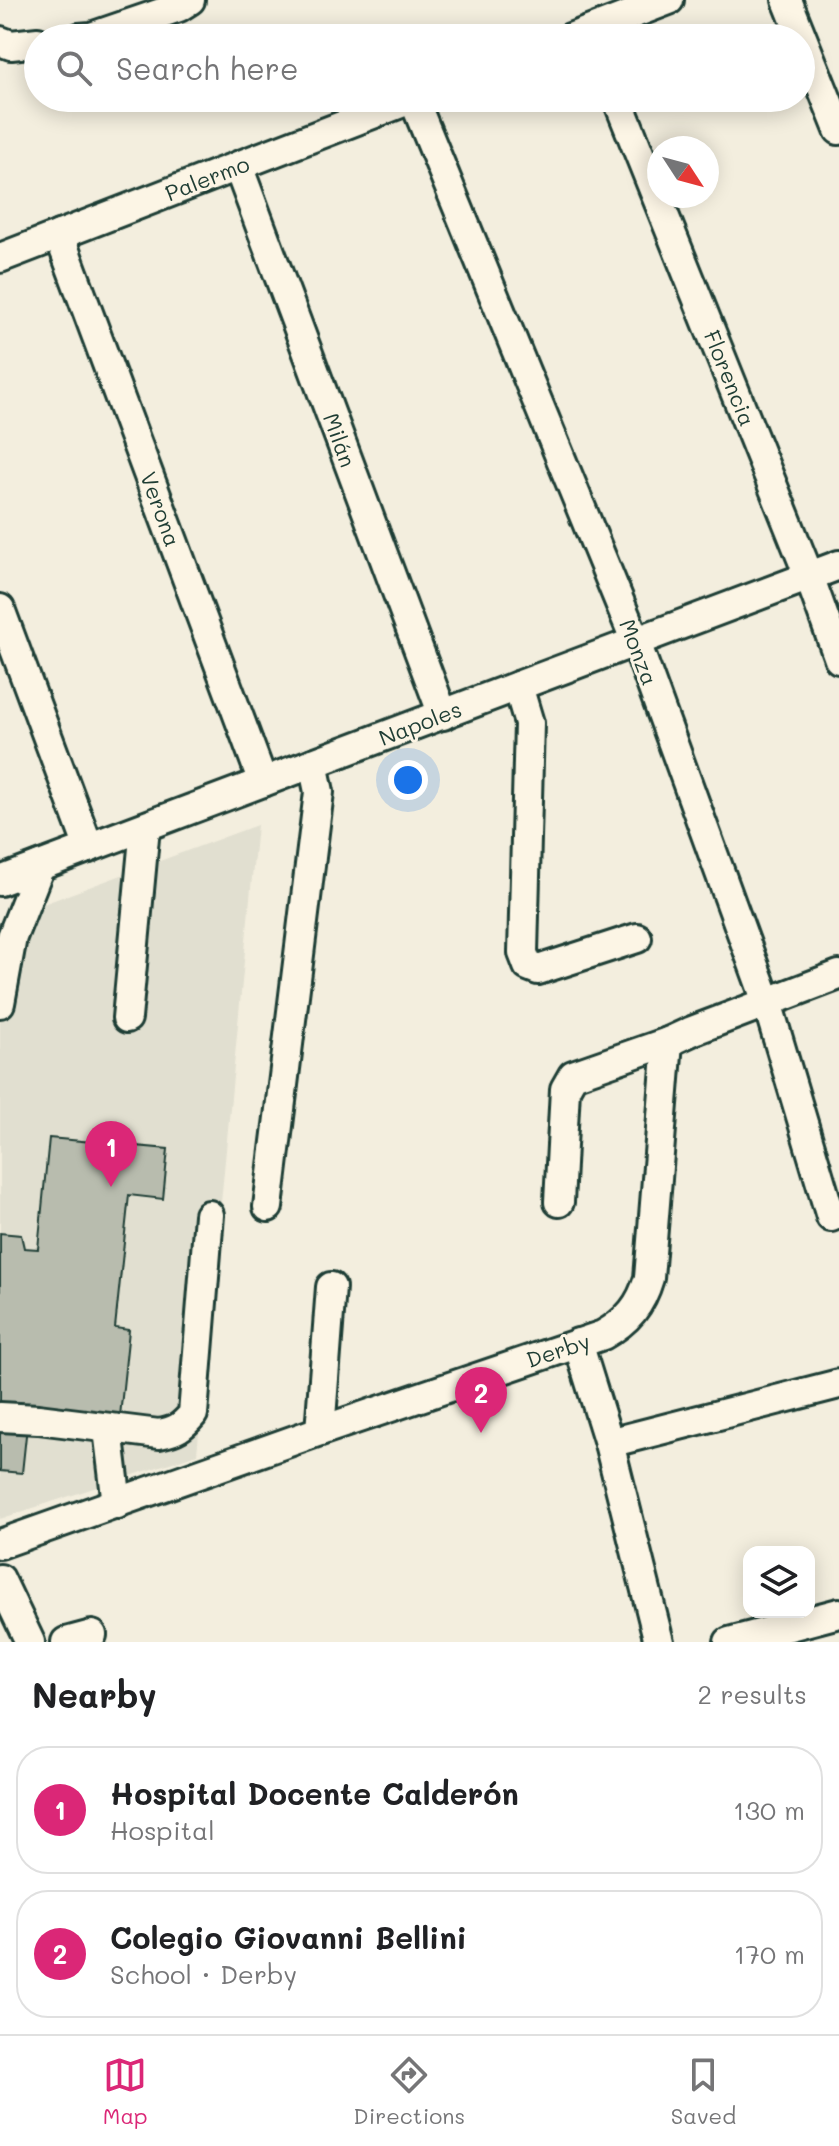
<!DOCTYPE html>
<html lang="en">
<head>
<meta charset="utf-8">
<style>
  body { margin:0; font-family:Mali,sans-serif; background:#f6f6f6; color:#202124 }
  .controls { position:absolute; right:24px; bottom:24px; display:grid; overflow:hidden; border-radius:16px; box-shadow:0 4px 20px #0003 }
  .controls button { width:72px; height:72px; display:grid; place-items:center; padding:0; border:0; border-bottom:2px solid #e0e0e0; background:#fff; color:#202124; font:40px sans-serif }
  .compass { position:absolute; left:647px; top:136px; width:72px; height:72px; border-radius:50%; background:#fff; box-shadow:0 4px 20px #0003; rotate:126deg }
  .you { position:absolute; left:408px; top:780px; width:28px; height:28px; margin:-20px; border:6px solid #fff; border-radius:50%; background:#1a73e8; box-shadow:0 0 0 12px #1a73e833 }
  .badge { display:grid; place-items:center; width:52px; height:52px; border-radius:50%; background:#db2777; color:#fff; font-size:26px; font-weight:700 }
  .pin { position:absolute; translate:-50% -66px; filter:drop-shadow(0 2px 4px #0008) }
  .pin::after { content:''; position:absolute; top:42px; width:28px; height:24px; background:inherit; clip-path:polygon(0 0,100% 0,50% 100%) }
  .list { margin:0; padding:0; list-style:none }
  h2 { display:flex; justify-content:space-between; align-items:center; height:104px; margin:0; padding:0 32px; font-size:34px }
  h2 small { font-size:26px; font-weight:400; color:#757577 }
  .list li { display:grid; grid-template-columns:52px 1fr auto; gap:24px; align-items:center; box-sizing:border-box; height:128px; margin:0 16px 16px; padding:0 16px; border:2px solid #e0e0e0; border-radius:32px }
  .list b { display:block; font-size:30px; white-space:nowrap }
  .list p { margin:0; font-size:26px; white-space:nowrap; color:#757577 }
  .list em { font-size:26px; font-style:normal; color:#757577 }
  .icon { flex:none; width:44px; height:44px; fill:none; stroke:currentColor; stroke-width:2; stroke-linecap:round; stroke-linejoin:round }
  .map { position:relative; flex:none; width:839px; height:1642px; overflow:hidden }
  .search { position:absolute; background:#fff; box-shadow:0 4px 20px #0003; left:24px; right:24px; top:24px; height:88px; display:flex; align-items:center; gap:20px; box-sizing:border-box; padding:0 28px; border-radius:44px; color:#757577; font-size:30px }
  .sheet { height:392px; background:#fff }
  nav { display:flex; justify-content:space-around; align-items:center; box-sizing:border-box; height:112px; border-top:2px solid #e0e0e0; background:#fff; font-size:22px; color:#757577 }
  nav a { display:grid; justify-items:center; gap:4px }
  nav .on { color:#db2777 }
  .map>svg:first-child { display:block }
  .built { fill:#e1dfd0 }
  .building { fill:#b8bcae; stroke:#1f3d34; stroke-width:2 }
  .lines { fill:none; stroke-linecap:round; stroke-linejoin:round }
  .minor-casing { stroke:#1f3d34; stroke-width:34 }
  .minor { stroke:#fcf5e5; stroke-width:28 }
  .labels { text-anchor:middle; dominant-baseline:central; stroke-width:6; stroke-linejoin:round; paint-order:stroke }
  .street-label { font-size:22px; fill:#1f3d34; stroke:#fcf5e5 }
</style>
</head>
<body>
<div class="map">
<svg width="839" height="1642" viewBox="0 0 839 1642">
  <rect width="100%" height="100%" fill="#f3eede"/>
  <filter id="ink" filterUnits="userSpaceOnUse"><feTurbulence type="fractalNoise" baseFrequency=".0125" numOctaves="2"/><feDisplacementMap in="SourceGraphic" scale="16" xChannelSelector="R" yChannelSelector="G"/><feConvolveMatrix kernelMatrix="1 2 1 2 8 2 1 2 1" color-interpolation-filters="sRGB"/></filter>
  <g filter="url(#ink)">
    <polygon class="built" points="257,825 197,1454 0,1519 0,920"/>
    <polygon class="building" points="49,1138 168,1149 163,1199 129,1195 115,1328 129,1330 120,1416 29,1407 22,1473 0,1471 0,1233 21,1235 24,1248 38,1249"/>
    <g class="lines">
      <defs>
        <g id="minor">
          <polyline points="787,0 839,130"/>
          <polyline points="79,38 91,37 179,7 190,0"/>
          <polyline points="570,38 669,0"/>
          <polyline points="0,41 11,45 38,42"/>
          <polyline points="413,98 636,642 767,1002 831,1217"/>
          <polyline points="617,98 809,576 839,659"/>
          <polyline points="238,166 443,715"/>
          <polyline points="59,235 263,782"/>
          <polyline points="0,258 414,98"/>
          <polyline points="0,609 89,848"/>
          <polyline points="518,686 529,723 523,953 528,966 538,970 637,938"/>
          <polyline points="0,881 839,565"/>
          <polyline points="0,1003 12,937 40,866"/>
          <polyline points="127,1018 145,827"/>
          <polyline points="559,1202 565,1089 573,1075 668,1042"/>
          <polyline points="268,1207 319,792 313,763"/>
          <polyline points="578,1343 609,1443 659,1642"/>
          <path d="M0,1417L38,1419L159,1434C176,1431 182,1427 193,1414L209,1215"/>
          <polyline points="108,1429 117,1504"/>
          <polyline points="320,1431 331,1287"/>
          <polyline points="609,1443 839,1384"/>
          <path d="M0,1544L320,1431L603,1335C628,1321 641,1305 649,1278L668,1042L692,1031L839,975"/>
          <polyline points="0,1579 30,1642"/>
          <polyline points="66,1642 92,1635"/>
          <polyline points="729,1642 839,1613"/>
        </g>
      </defs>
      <use href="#minor" class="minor-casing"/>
      <use href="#minor" class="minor"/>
    </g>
  </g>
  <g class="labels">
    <g class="street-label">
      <text transform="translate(207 178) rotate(-21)">Palermo</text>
      <text transform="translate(730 378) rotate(68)">Florencia</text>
      <text transform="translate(340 440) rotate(70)">Milán</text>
      <text transform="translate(161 509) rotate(70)">Verona</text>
      <text transform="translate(639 652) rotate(69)">Monza</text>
      <text transform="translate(420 723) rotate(-21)">Napoles</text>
      <text transform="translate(558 1350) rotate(-18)">Derby</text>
    </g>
  </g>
</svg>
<div class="controls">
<button><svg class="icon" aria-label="layers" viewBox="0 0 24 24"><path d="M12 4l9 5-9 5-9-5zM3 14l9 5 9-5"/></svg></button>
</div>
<svg class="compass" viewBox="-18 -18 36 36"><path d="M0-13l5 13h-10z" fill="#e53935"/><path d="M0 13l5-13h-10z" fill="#757577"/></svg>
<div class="you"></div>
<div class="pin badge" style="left:111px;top:1187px">1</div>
<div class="pin badge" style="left:481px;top:1433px">2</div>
<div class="search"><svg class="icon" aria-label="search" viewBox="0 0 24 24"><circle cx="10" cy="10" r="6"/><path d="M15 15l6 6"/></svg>Search here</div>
</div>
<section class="sheet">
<h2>Nearby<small>2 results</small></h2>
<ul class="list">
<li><span class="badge">1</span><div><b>Hospital Docente Calderón</b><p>Hospital</p></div><em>130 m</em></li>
<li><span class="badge">2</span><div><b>Colegio Giovanni Bellini</b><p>School · Derby</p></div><em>170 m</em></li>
</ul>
</section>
<nav>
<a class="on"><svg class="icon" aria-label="map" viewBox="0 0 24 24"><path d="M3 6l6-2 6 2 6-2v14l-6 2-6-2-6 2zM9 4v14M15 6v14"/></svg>Map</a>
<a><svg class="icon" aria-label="directions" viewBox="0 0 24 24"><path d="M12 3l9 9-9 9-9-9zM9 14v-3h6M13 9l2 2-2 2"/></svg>Directions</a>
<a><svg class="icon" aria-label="saved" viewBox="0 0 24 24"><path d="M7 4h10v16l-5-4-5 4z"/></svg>Saved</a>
</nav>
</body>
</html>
